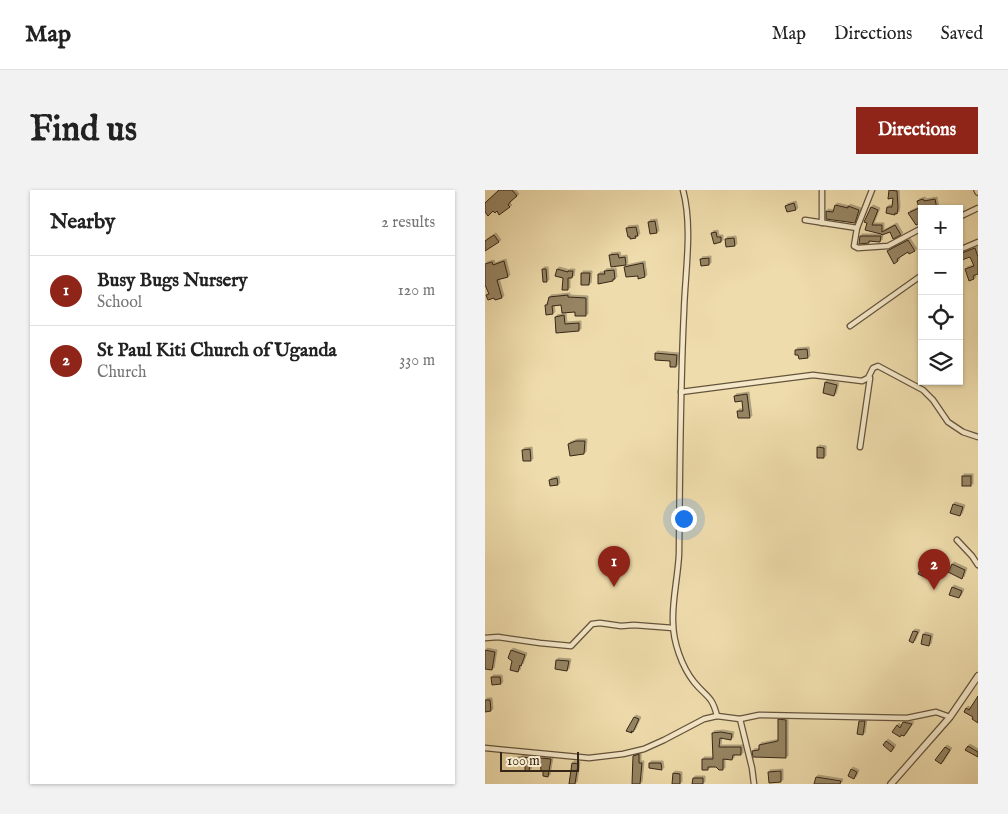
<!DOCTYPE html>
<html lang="en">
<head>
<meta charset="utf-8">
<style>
  body { margin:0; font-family:"IM FELL English",serif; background:#f2f2f2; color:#222 }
  .controls { position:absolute; right:15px; top:15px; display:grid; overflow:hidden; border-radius:0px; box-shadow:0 1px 4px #0004 }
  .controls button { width:45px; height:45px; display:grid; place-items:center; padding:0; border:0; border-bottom:1px solid #e0e0e0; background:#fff; color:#222; font:25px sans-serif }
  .scale { position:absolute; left:15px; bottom:12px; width:79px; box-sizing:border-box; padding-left:5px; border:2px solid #362617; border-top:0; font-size:14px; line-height:18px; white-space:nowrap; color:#362617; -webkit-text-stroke:4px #f5e8c9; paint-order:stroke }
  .you { position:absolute; left:198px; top:328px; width:18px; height:18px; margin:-12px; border:4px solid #fff; border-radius:50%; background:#1a73e8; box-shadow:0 0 0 8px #1a73e833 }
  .badge { display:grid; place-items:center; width:32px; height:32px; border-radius:50%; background:#8f2418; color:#fff; font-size:16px; font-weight:700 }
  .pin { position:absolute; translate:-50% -41px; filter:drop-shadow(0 1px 2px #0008) }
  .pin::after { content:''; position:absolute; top:26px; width:18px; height:15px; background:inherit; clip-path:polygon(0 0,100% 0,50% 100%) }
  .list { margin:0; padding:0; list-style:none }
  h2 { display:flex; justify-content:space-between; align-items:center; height:65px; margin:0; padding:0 20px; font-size:21px }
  h2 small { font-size:16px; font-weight:400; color:#767676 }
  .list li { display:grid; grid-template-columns:32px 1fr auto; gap:15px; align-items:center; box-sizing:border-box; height:70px; padding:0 20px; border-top:1px solid #e0e0e0 }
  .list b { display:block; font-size:19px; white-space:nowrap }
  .list p { margin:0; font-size:16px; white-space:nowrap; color:#767676 }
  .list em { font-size:16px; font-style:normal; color:#767676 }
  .icon { flex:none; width:28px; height:28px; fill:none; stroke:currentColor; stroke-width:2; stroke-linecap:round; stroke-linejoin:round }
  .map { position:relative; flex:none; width:493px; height:594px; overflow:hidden; border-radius:0px }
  header { display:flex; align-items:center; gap:30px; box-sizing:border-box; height:70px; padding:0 25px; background:#fff; border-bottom:1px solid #e0e0e0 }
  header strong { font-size:24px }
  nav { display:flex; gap:28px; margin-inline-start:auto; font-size:18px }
  .intro { display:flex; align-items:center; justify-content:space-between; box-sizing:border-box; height:120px; padding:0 30px }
  h1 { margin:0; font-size:35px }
  .button { padding:12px 22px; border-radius:0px; background:#8f2418; color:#fff; font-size:18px; font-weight:700 }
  main { display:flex; gap:30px; padding:0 30px }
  aside { flex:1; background:#fff; border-radius:0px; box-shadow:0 1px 4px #0004 }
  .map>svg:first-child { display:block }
  .building { fill:#968564; stroke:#362617; filter:url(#shadow) }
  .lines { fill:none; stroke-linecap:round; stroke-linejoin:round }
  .minor-casing { stroke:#64543c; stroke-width:7 }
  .tertiary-casing { stroke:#64543c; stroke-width:8 }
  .minor { stroke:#f5e8c9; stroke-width:4.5 }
  .tertiary { stroke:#f5e8c9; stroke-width:5.5 }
</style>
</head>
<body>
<header>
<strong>Map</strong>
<nav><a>Map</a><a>Directions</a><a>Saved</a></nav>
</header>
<div class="intro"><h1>Find us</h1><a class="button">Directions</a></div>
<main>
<aside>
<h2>Nearby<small>2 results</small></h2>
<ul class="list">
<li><span class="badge">1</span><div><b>Busy Bugs Nursery</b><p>School</p></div><em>120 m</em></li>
<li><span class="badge">2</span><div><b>St Paul Kiti Church of Uganda</b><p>Church</p></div><em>330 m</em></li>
</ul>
</aside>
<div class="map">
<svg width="493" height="594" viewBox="0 0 493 594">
  <defs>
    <filter id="shadow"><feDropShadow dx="2" dy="-2" stdDeviation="0" flood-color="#0004"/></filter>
  </defs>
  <rect width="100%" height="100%" fill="#efdcac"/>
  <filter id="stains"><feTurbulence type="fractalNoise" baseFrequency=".004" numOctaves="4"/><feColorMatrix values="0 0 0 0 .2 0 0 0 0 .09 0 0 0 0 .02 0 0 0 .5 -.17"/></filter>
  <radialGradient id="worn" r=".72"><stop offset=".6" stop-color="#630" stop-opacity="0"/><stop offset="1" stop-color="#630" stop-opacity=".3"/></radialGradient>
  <g class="building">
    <polygon points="14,0 27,0 32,6 25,12 23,15 25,17 14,25 12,21 10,23 8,21 3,26 0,22 0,13"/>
    <polygon points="404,0 412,1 413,18 412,24 410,23 410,25 401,23 402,17 407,17 408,8 403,9"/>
    <polygon points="438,9 439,11 450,9 452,19 437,19 437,32 431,35 423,23 434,18 432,11"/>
    <polygon points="309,13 311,20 302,22 300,16"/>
    <polygon points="350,15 363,18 363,16 374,20 370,33 341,29 341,21 348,22"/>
    <polygon points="386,17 393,20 387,35 397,35 397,42 410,35 416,45 408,49 405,42 397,45 396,44 380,40 382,33 379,32"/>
    <polygon points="170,31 172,43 165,44 163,32"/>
    <polygon points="151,37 153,46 150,46 151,48 145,49 145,47 143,47 141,38"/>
    <polygon points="231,42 232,47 236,47 236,52 229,54 226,43"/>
    <polygon points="9,45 14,52 0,61 0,51"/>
    <polygon points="375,46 396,46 395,52 384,51 384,53 374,54"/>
    <polygon points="249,48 250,56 241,57 240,49"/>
    <polygon points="423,50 430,61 424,64 423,62 412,69 413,71 409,74 402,61"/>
    <polygon points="490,58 493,67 493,85 492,84 488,86 489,89 484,91 480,79 489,76 485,67 474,71 474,64"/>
    <polygon points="133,64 134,68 140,67 141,75 126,77 124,65"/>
    <polygon points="224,68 224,75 216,76 215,69"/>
    <polygon points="19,71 23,87 12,90 17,108 10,110 9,108 3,110 1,105 4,104 0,95 0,74 7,72 8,75"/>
    <polygon points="158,73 160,87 153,89 153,86 141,87 139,77"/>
    <polygon points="57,79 61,79 62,92 58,92"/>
    <polygon points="72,79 83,82 83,81 88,81 87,88 83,88 83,100 77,100 78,88 70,86"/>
    <polygon points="129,80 130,89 128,89 128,91 113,94 113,84 120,84 119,81"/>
    <polygon points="96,83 105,83 104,95 96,95"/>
    <polygon points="83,105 83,107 101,108 101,126 90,126 90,122 77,123 76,115 67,116 68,124 61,125 60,115 62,115 64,107"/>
    <polygon points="79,125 80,134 94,133 94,141 71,143 70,127"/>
    <polygon points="322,159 323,168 314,169 313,165 310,165 310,160"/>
    <polygon points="170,163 192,165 191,177 185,177 185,171 170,170"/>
    <polygon points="340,192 352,195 349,206 338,203"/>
    <polygon points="262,204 265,228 253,228 252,221 258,221 257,211 250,212 249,206"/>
    <polygon points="91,251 100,251 99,264 85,266 83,254"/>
    <polygon points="332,257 339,258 339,268 332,268"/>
    <polygon points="45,259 46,271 38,271 37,260"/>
    <rect x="477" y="286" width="9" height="10"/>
    <polygon points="72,288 73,295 65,296 64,290"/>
    <polygon points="468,314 478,317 475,326 465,323"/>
    <polygon points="441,370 452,374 450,380 452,381 448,391 433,384 436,378 438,379"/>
    <polygon points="467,374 480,380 477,389 463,382"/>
    <polygon points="467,397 477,401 474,408 464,405"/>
    <polygon points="428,441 433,442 428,453 424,451"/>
    <polygon points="438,444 446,446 444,456 436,454"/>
    <polygon points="0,460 10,462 7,480 0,479"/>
    <polygon points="26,460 40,465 36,476 35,475 33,482 25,480 27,471 23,468"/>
    <polygon points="71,470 84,471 82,481 70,479"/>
    <polygon points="6,487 15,487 16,494 7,495"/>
    <polygon points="493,506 493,533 487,529 488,527 479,522 481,518 484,520"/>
    <polygon points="0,510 5,510 6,521 0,522"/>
    <polygon points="149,527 154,529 148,542 146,541 147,543 141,541"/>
    <polygon points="293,529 301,530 301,568 268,567 267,561 274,560 274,555 293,551"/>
    <polygon points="374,531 380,531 378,545 372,544"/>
    <polygon points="418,532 427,534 419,546 416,545 415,547 407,542 412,535 415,538"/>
    <polygon points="236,542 247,544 246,550 235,548 234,557 256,557 256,565 248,565 247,570 238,569 238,580 234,580 231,577 223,577 223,580 217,580 217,569 228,569 227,543"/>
    <polygon points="401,551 409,557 406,562 398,555"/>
    <polygon points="483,556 493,562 493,567 480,560"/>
    <polygon points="460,557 465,560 456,574 450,570"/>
    <polygon points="154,564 154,573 157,573 155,594 147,594 148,566"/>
    <polygon points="36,567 46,568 44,581 40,581 40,575 30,574 30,569 36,568"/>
    <polygon points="55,568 66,569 63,587 58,586 58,581 56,581"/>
    <polygon points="87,573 93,574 90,594 84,594"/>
    <polygon points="164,573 176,573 177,580 164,578"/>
    <polygon points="366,579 372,582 369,589 363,586"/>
    <polygon points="296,581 296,592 284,593 283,582"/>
    <polygon points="188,583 195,584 195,594 187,594"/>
    <polygon points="331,587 356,591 355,594 329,594"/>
    <polygon points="208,588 218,588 218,594 207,594"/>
  </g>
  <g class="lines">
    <defs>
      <g id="minor">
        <path d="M198,0C208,37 200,83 199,121C195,202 195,283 194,364C193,387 187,410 188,432C188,452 197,477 209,492C221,507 227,505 232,526"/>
        <polyline points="337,0 337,33"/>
        <polyline points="387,0 372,38 369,56 373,58 403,56 437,38"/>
        <polyline points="474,27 493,18"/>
        <polyline points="320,30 372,38"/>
        <polyline points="474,60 493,52"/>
        <polyline points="365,136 437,85"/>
        <polyline points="196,202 328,185 377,191 383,188 388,178 393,176 438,200 448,210 463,232 478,242 493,247"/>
        <polyline points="375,257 385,188"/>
        <polyline points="472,350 487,366 493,375"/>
        <polyline points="0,448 13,447 55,453 86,456 107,434 115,433 136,436 149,435 188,438"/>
        <polyline points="255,529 267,578 269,594"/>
        <polyline points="0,558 104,568 138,564 159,559 179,550 219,529 232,526 255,529 274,525 422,528 451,522 465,527"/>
      </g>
      <g id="tertiary">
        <polyline points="492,0 493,2"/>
        <polyline points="406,594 465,527 493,486"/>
      </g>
    </defs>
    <use href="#minor" class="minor-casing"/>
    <use href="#tertiary" class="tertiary-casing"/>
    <use href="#minor" class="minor"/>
    <use href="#tertiary" class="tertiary"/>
  </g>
  <rect width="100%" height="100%" filter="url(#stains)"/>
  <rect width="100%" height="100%" fill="url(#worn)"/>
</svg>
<div class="controls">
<button>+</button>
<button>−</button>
<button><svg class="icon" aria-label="locate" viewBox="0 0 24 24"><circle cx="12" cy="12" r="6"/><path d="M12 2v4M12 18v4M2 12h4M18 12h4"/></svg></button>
<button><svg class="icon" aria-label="layers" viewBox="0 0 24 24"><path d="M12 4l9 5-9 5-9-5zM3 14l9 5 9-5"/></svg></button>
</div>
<div class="scale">100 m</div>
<div class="you"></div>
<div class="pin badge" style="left:129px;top:397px">1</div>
<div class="pin badge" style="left:449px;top:400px">2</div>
</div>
</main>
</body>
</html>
